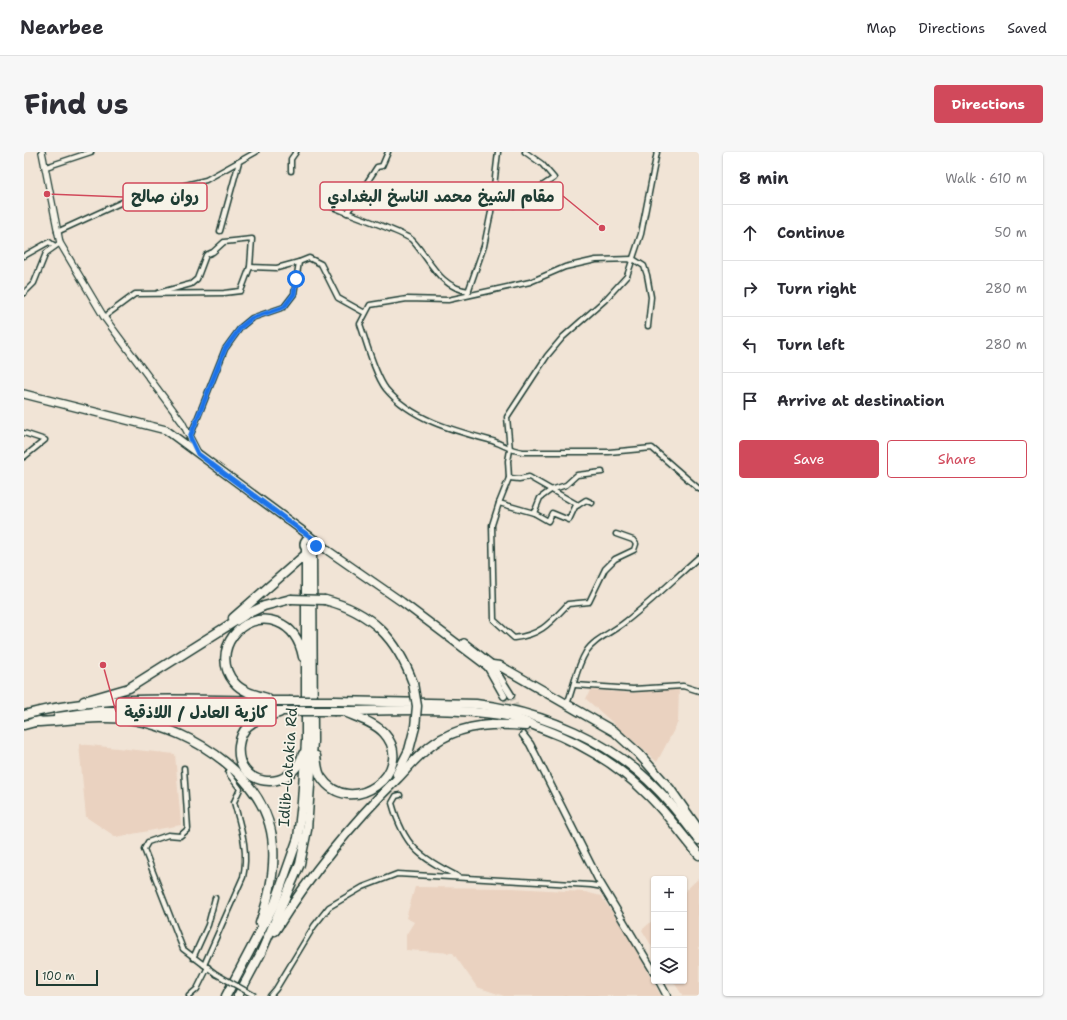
<!DOCTYPE html>
<html lang="en">
<head>
<meta charset="utf-8">
<style>
  body { margin:0; font-family:"Shantell Sans","Playpen Sans Arabic",sans-serif; background:#f7f7f7; color:#2b2b33 }
  .controls { position:absolute; right:12px; bottom:12px; display:grid; overflow:hidden; border-radius:4px; box-shadow:0 1px 3px #0004 }
  .controls button { width:36px; height:36px; display:grid; place-items:center; padding:0; border:0; border-bottom:1px solid #e1e1e2; background:#fff; color:#2b2b33; font:20px sans-serif }
  .scale { position:absolute; left:12px; bottom:10px; width:62px; box-sizing:border-box; padding-left:4px; border:2px solid #1f3d34; border-top:0; font-size:11px; line-height:14px; white-space:nowrap; color:#1f3d34; -webkit-text-stroke:3px #f7f3e8; paint-order:stroke }
  .stop { position:absolute; width:12px; height:12px; margin:-9px; border:3px solid #1a73e8; border-radius:50%; background:#fff }
  .stop.end { background:#1a73e8; border-color:#fff; box-shadow:0 1px 4px #0008 }
  .list { margin:0; padding:0; list-style:none }
  h2 { display:flex; justify-content:space-between; align-items:center; height:52px; margin:0; padding:0 16px; font-size:17px }
  h2 small { font-size:13px; font-weight:400; color:#7c7c81 }
  .list li { display:grid; grid-template-columns:26px 1fr auto; gap:12px; align-items:center; box-sizing:border-box; height:56px; padding:0 16px; border-top:1px solid #e1e1e2 }
  .list b { display:block; font-size:15px; white-space:nowrap }
  .list em { font-size:13px; font-style:normal; color:#7c7c81 }
  .actions { display:flex; gap:8px; padding:12px 16px }
  .actions a { flex:1; padding:9px 0; border:1px solid #d1495b; border-radius:4px; text-align:center; font-size:14px; color:#d1495b }
  .actions .main { background:#d1495b; color:#fff }
  .icon { flex:none; width:22px; height:22px; fill:none; stroke:currentColor; stroke-width:2; stroke-linecap:round; stroke-linejoin:round }
  .map { position:relative; flex:none; width:675px; height:844px; overflow:hidden; border-radius:4px }
  header { display:flex; align-items:center; gap:24px; box-sizing:border-box; height:56px; padding:0 20px; background:#fff; border-bottom:1px solid #e1e1e2 }
  header strong { font-size:19px }
  nav { display:flex; gap:22px; margin-inline-start:auto; font-size:14px }
  .intro { display:flex; align-items:center; justify-content:space-between; box-sizing:border-box; height:96px; padding:0 24px }
  h1 { margin:0; font-size:28px }
  .button { padding:10px 18px; border-radius:4px; background:#d1495b; color:#fff; font-size:14px; font-weight:700 }
  main { display:flex; gap:24px; padding:0 24px }
  aside { flex:1; background:#fff; border-radius:4px; box-shadow:0 1px 3px #0004 }
  .map>svg:first-child { display:block }
  .built { fill:#ead2c0 }
  .lines { fill:none; stroke-linecap:round; stroke-linejoin:round }
  .secondary-tunnel { stroke:#c7c3b6; stroke-width:6; stroke-dasharray:6 3; stroke-linecap:butt }
  .minor-casing { stroke:#1f3d34; stroke-width:7 }
  .tertiary-casing { stroke:#1f3d34; stroke-width:8 }
  .secondary-casing { stroke:#1f3d34; stroke-width:9 }
  .primary-casing { stroke:#1f3d34; stroke-width:10 }
  .motorway-casing { stroke:#1f3d34; stroke-width:11 }
  .minor { stroke:#f7f3e8; stroke-width:4 }
  .tertiary { stroke:#f7f3e8; stroke-width:5.5 }
  .secondary { stroke:#f7f3e8; stroke-width:6 }
  .primary { stroke:#f7f3e8; stroke-width:7 }
  .motorway { stroke:#f7f3e8; stroke-width:8 }
  .minor-bridge-casing { stroke:#1f3d34; stroke-width:7; stroke-linecap:butt }
  .motorway-bridge-casing { stroke:#1f3d34; stroke-width:11; stroke-linecap:butt }
  .minor-bridge { stroke:#f7f3e8; stroke-width:4 }
  .motorway-bridge { stroke:#f7f3e8; stroke-width:8 }
  .route { stroke:#1a73e8; stroke-width:5 }
  .labels { text-anchor:middle; dominant-baseline:central; stroke-width:3.5; stroke-linejoin:round; paint-order:stroke }
  .street-label { font-size:15px; fill:#1f3d34; stroke:#f7f3e8 }
  .leader { fill:none; stroke:#d1495b; stroke-width:1.5 }
  .callout-dot { fill:#d1495b; stroke:#f7f3e8; stroke-width:1.5 }
  .callout { fill:#f7f3e8; stroke:#d1495b; stroke-width:1.5 }
  .callout-label { font-size:16px; text-anchor:middle; font-weight:bold; fill:#1f3d34 }
</style>
</head>
<body>
<header>
<strong>Nearbee</strong>
<nav><a>Map</a><a>Directions</a><a>Saved</a></nav>
</header>
<div class="intro"><h1>Find us</h1><a class="button">Directions</a></div>
<main>
<div class="map">
<svg width="675" height="844" viewBox="0 0 675 844">
  <rect width="100%" height="100%" fill="#f1e4d6"/>
  <filter id="ink" filterUnits="userSpaceOnUse"><feTurbulence type="fractalNoise" baseFrequency=".025" numOctaves="2"/><feDisplacementMap in="SourceGraphic" scale="8" xChannelSelector="R" yChannelSelector="G"/><feConvolveMatrix kernelMatrix="1 2 1 2 8 2 1 2 1" color-interpolation-filters="sRGB"/></filter>
  <g filter="url(#ink)">
    <g class="built">
      <polygon points="655,536 654,570 633,610 562,547 566,538 609,541"/>
      <polygon points="55,592 151,602 157,673 92,685 62,665"/>
      <polygon points="675,726 675,844 659,844 649,829 660,829 660,740"/>
      <polygon points="391,735 489,736 561,740 577,744 604,783 637,844 480,844 453,835 429,801 382,798 382,783 390,770 382,766"/>
      <polygon points="630,767 630,798 618,778"/>
    </g>
    <g class="lines">
      <g class="secondary-tunnel">
        <polyline points="487,543 495,562"/>
        <polyline points="480,544 488,561"/>
        <polyline points="499,570 504,582"/>
      </g>
      <defs>
        <g id="minor">
          <polyline points="22,15 67,0"/>
          <polyline points="267,19 267,7 272,0"/>
          <polyline points="490,53 530,26 518,12 501,0"/>
          <path d="M308,55C321,60 381,81 388,88C406,107 415,136 445,139"/>
          <polyline points="323,61 353,15 358,14 364,0"/>
          <polyline points="196,79 215,10"/>
          <polyline points="33,80 105,47 182,28 232,0"/>
          <polyline points="0,104 25,90 31,94"/>
          <polyline points="444,140 460,94 467,60 474,0"/>
          <polyline points="0,141 10,131 22,101 36,91"/>
          <polyline points="134,141 167,132 173,127 182,103 189,100 200,90 228,87 226,115"/>
          <polyline points="80,165 111,142 200,141 217,139 226,115 253,116 275,110"/>
          <path d="M624,174L627,145L623,123L620,114L609,107L572,108L541,115L506,130L424,148L383,147L346,153L336,172C342,189 351,223 362,237C387,267 428,278 465,288C478,291 483,298 499,300H585L628,296L675,337"/>
          <polyline points="0,281 21,288 0,305"/>
          <polyline points="166,285 201,197 217,175 228,166 260,155 270,142 275,110 285,106 297,112 314,146 341,161"/>
          <polyline points="485,326 495,327 505,325 554,353"/>
          <polyline points="475,351 510,361 524,369 528,361 545,368 551,355 562,348 568,351"/>
          <polyline points="510,361 516,346 527,338 542,333 553,323 578,320"/>
          <path d="M592,382L609,388L612,392L610,398L591,407L581,417L565,450L544,452C526,471 517,483 490,486L470,468L468,373L475,351L485,326L484,309L486,298L483,265L523,204L539,185L581,148L603,124L617,82L633,0"/>
          <polyline points="551,533 609,537 659,534 675,539"/>
          <path d="M543,552C550,535 552,516 562,500C570,487 589,480 601,470C627,450 650,427 675,405"/>
          <polyline points="160,616 164,677 156,684 144,683 124,690 120,697 159,797 192,822"/>
          <path d="M376,643L372,644L368,651C380,694 395,705 433,724"/>
          <polyline points="169,806 184,773 191,746"/>
          <path d="M180,813L219,725C225,699 217,676 210,650L216,637L204,621L207,616"/>
          <polyline points="165,844 173,837 184,815"/>
          <polyline points="246,844 252,837 290,774 305,755 339,735 373,722 567,733 579,735"/>
        </g>
        <polyline id="tertiary" points="18,0 36,91 80,165 158,270 174,301"/>
        <g id="secondary">
          <polyline points="468,513 487,543"/>
          <polyline points="463,514 480,544"/>
          <polyline points="499,583 506,592 574,727 630,820"/>
          <polyline points="635,829 643,844"/>
        </g>
        <g id="primary">
          <polyline points="0,242 142,278 287,385"/>
          <circle cx="286" cy="392" r="6"/>
          <polyline points="292,388 303,398 378,450 463,514 468,513"/>
          <polyline points="440,491 468,513"/>
        </g>
        <g id="motorway">
          <path d="M301,448C348,460 373,487 389,531"/>
          <polyline points="209,466 281,403"/>
          <polyline points="468,513 476,514 591,580 615,602 646,637 675,678"/>
          <path d="M243,546C232,543 218,540 210,530C185,500 218,457 253,470C269,476 276,489 279,505"/>
          <polyline points="60,549 105,536 221,463 240,454 267,447"/>
          <path d="M311,549L452,552C519,560 587,589 634,638C649,653 662,671 675,688"/>
          <path d="M311,559C366,559 422,555 477,563C491,565 504,571 517,576C558,591 596,614 626,645C644,663 659,684 675,703"/>
          <path d="M255,561C244,564 232,567 224,574C219,579 216,586 215,593C210,635 266,643 279,602"/>
          <path d="M0,563C82,540 181,549 265,549"/>
          <polyline points="34,565 76,559 265,559"/>
          <path d="M10,570C42,569 78,563 110,568C170,579 245,626 249,694C251,721 245,746 236,771"/>
          <polyline points="0,573 15,569"/>
          <path d="M292,604C293,610 293,619 297,625C326,669 394,619 360,581C351,571 335,566 323,561"/>
          <polyline points="373,622 385,598 391,575"/>
          <path d="M251,779C286,723 327,672 374,626C387,612 400,597 417,587C443,572 472,571 502,574"/>
          <polyline points="202,844 251,751 274,686 278,650 282,589 282,397"/>
          <polyline points="214,844 236,803 276,712 283,678 289,589 288,398"/>
        </g>
      </defs>
      <use href="#minor" class="minor-casing"/>
      <use href="#tertiary" class="tertiary-casing"/>
      <use href="#secondary" class="secondary-casing"/>
      <use href="#primary" class="primary-casing"/>
      <use href="#motorway" class="motorway-casing"/>
      <use href="#minor" class="minor"/>
      <use href="#tertiary" class="tertiary"/>
      <use href="#secondary" class="secondary"/>
      <use href="#primary" class="primary"/>
      <use href="#motorway" class="motorway"/>
      <defs>
        <polyline id="minor-bridge" points="192,822 231,844"/>
        <g id="motorway-bridge">
          <polyline points="267,447 301,448"/>
          <polyline points="389,531 393,554 391,575"/>
          <polyline points="265,549 311,549"/>
          <polyline points="265,559 311,559"/>
        </g>
      </defs>
      <use href="#minor-bridge" class="minor-bridge-casing"/>
      <use href="#motorway-bridge" class="motorway-bridge-casing"/>
      <use href="#minor-bridge" class="minor-bridge"/>
      <use href="#motorway-bridge" class="motorway-bridge"/>
    </g>
  </g>
  <g class="lines" filter="url(#ink)">
    <polyline class="route" points="272,127 270,142 260,155 228,166 217,175 201,197 166,285 174,302 275,377 290,387 292,394"/>
  </g>
  <g class="labels">
    <g class="street-label">
      <text transform="translate(264 615) rotate(-86)">Idlib-Latakia Rd</text>
    </g>
  </g>
  <path class="leader" d="M578 76L539 44M23 42L99 45M79 513L92 560"/>
  <g class="callout-dot">
    <circle cx="578" cy="76" r="4"/>
    <circle cx="23" cy="42" r="4"/>
    <circle cx="79" cy="513" r="4"/>
  </g>
  <g class="callout">
    <rect x="296" y="30" width="243" height="28" rx="4"/>
    <rect x="99" y="31" width="84" height="28" rx="4"/>
    <rect x="92" y="546" width="160" height="28" rx="4"/>
  </g>
  <g class="callout-label">
    <text x="417" y="50">مقام الشيخ محمد الناسخ البغدادي</text>
    <text x="141" y="50">روان صالح</text>
    <text x="172" y="566">كازية العادل / اللاذقية</text>
  </g>
</svg>
<div class="controls">
<button>+</button>
<button>−</button>
<button><svg class="icon" aria-label="layers" viewBox="0 0 24 24"><path d="M12 4l9 5-9 5-9-5zM3 14l9 5 9-5"/></svg></button>
</div>
<div class="scale">100 m</div>
<div class="stop" style="left:272px;top:127px"></div>
<div class="stop end" style="left:292px;top:394px"></div>
</div>
<aside>
<h2>8 min<small>Walk · 610 m</small></h2>
<ul class="list">
<li><svg class="icon" aria-label="ahead" viewBox="0 0 24 24"><path d="M12 20V5M6 11l6-6 6 6"/></svg><div><b>Continue</b></div><em>50 m</em></li>
<li><svg class="icon" aria-label="right" viewBox="0 0 24 24"><path d="M7 20v-9h11M14 6l5 5-5 5"/></svg><div><b>Turn right</b></div><em>280 m</em></li>
<li><svg class="icon" aria-label="left" viewBox="0 0 24 24"><path d="M17 20v-9H6M10 6l-5 5 5 5"/></svg><div><b>Turn left</b></div><em>280 m</em></li>
<li><svg class="icon" aria-label="arrive" viewBox="0 0 24 24"><path d="M6 21V4h12l-3 4 3 4H6"/></svg><div><b>Arrive at destination</b></div></li>
</ul>
<div class="actions"><a class="main">Save</a><a>Share</a></div>
</aside>
</main>
</body>
</html>
